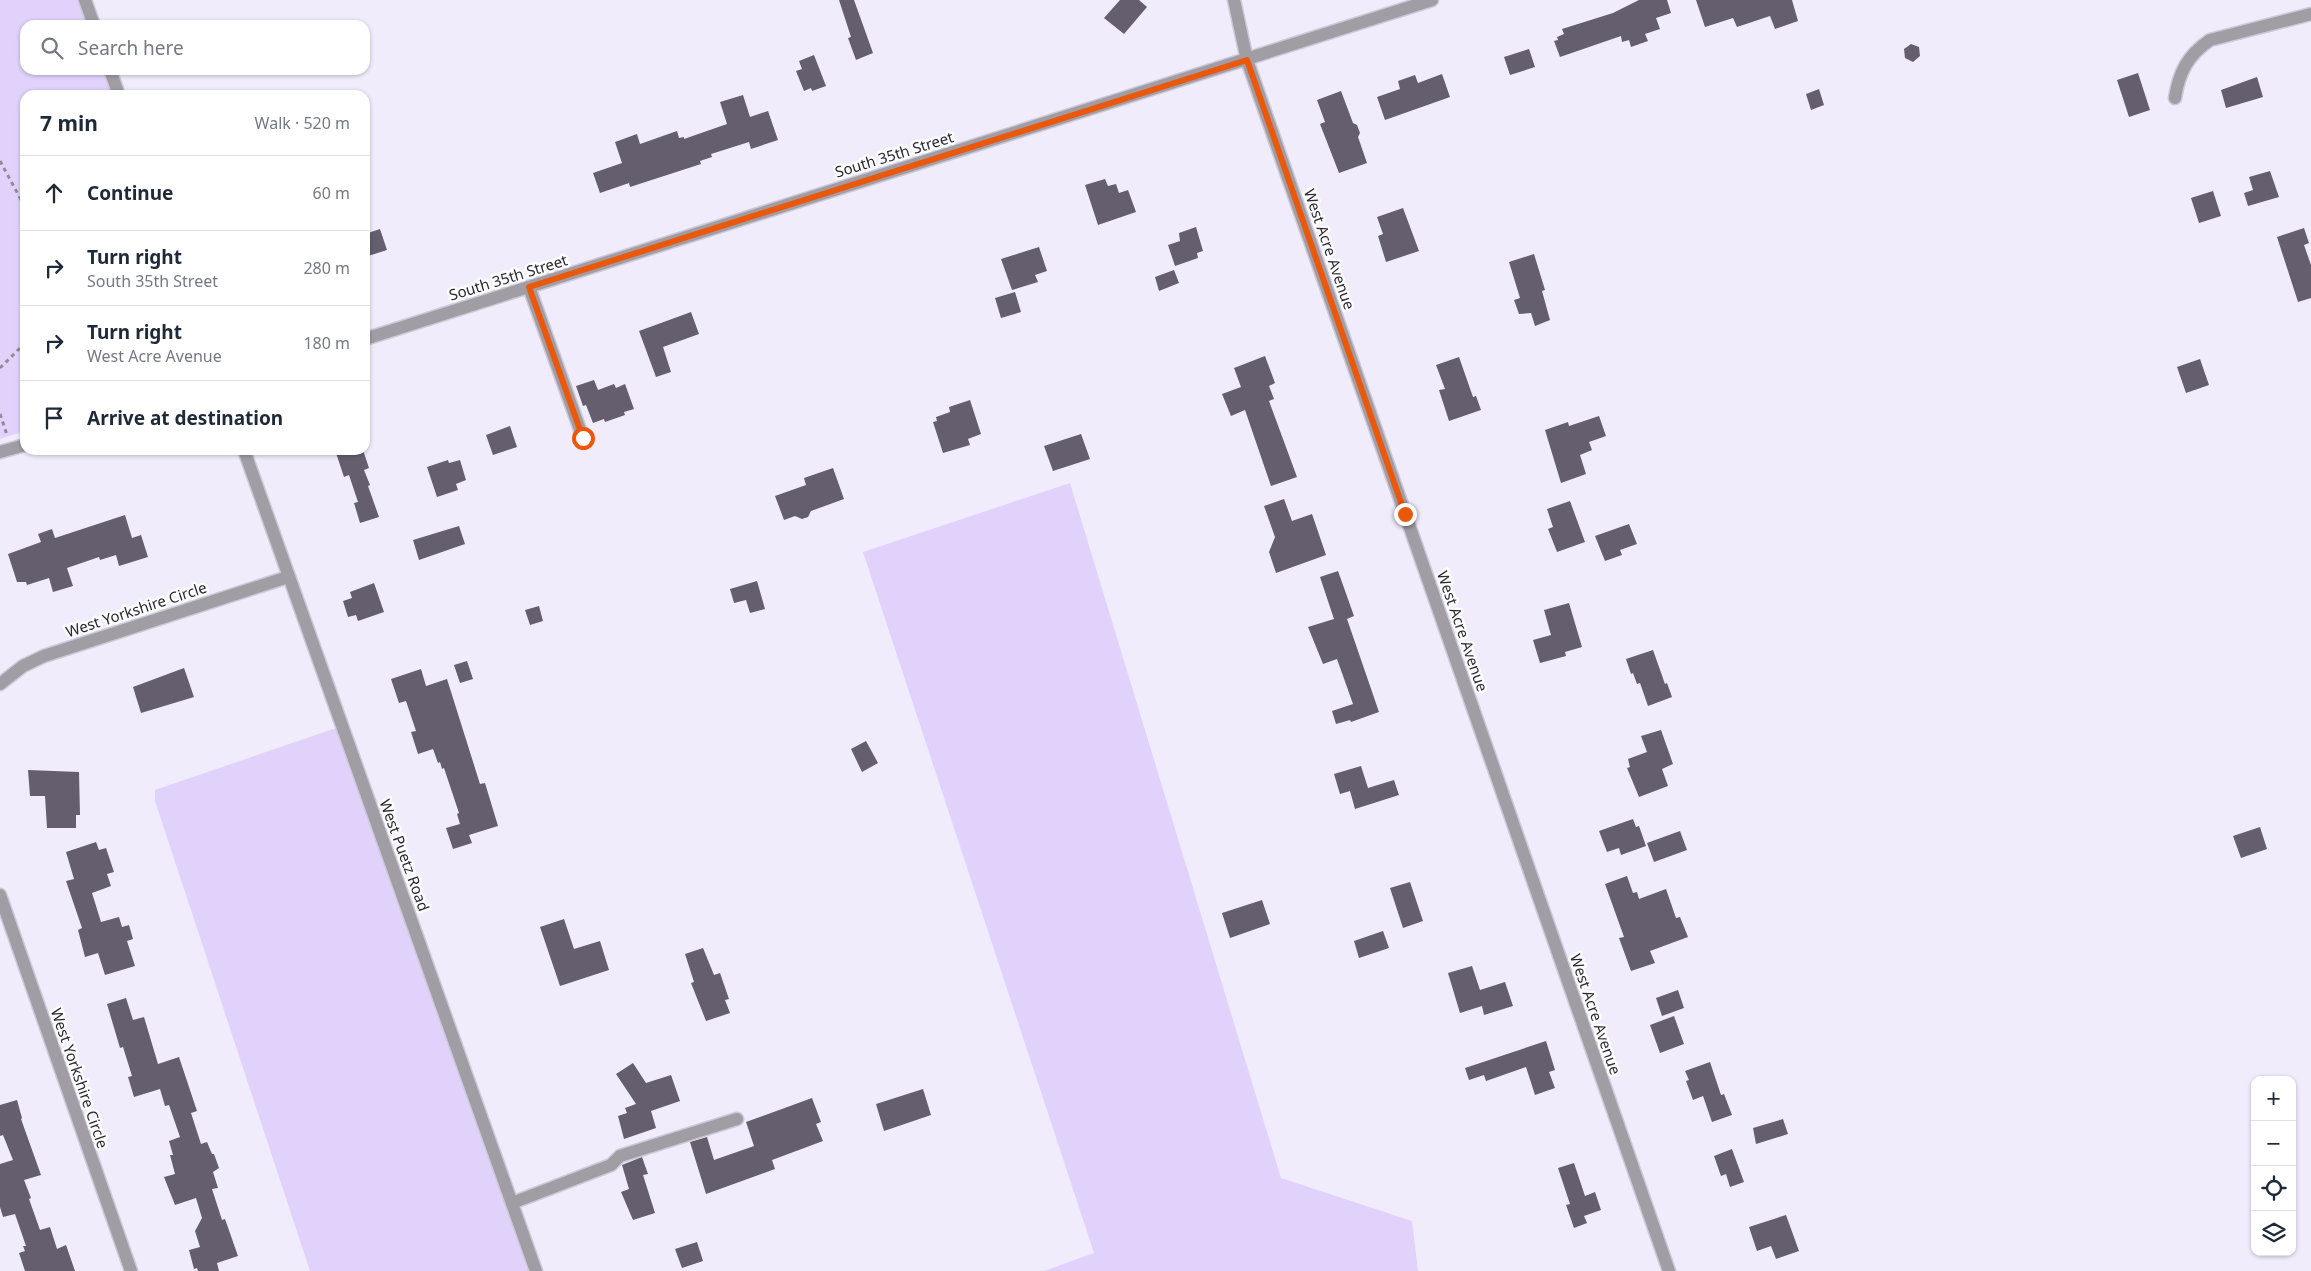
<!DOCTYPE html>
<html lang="en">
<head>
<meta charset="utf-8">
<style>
  body { margin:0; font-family:"Noto Sans",sans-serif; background:#f2f2f3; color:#1f2937 }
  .controls { position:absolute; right:15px; bottom:15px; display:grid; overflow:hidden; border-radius:10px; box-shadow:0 1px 4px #0004 }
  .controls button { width:45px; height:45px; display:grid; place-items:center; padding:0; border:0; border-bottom:1px solid #e0e1e3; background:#fff; color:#1f2937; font:25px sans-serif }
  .stop { position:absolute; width:15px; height:15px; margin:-11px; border:4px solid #ea580c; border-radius:50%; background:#fff }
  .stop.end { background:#ea580c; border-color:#fff; box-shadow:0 1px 5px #0008 }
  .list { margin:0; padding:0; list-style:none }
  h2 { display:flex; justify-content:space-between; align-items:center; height:65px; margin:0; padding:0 20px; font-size:21px }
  h2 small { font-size:16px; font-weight:400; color:#747a83 }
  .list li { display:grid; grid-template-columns:32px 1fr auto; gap:15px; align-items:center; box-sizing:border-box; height:75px; padding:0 20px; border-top:1px solid #e0e1e3 }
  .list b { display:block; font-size:19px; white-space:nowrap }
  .list p { margin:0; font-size:16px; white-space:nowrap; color:#747a83 }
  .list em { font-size:16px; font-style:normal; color:#747a83 }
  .icon { flex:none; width:28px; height:28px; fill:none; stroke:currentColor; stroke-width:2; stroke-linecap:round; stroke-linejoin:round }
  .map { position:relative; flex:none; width:2311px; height:1271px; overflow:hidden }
  .search { position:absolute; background:#fff; box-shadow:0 1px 4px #0004; left:20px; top:20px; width:350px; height:55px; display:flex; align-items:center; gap:12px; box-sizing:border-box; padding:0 18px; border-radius:15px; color:#747a83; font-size:19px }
  .panel { position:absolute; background:#fff; box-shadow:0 1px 4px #0004; left:20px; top:90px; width:350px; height:365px; border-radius:15px }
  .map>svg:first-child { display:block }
  .green { fill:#e1d2fc }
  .building { fill:#645e6f }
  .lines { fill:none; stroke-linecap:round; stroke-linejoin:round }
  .minor-casing { stroke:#cdc9d7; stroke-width:15 }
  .path { stroke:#908d98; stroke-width:3; stroke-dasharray:4 4; stroke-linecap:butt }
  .minor { stroke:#a09da5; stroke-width:12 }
  .route { stroke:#ea580c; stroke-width:6 }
  .labels { text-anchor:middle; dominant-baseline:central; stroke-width:5; stroke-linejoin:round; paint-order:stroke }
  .street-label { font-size:15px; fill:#2a282f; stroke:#fcfcfc }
</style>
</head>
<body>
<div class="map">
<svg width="2311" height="1271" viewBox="0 0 2311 1271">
  <rect width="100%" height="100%" fill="#f1ecfc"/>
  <g class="green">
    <polygon points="0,0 79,0 88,25 25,25 25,70 104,70 113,95 25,95 25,431 0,439"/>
    <polygon points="1070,483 1281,1178 1412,1221 1418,1271 1044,1271 1094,1253 863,552"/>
    <polygon points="336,728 529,1271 310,1271 155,801 155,790"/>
  </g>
  <g class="building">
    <polygon points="839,0 854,0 873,53 856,60 848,38 851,37"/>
    <polygon points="1120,0 1139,0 1147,7 1124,34 1104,18"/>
    <polygon points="1639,0 1667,0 1671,13 1656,18 1660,29 1645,34 1648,41 1631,47 1629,40 1622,42 1621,36 1560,57 1554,41 1558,40 1557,37 1564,34 1562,29 1613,13"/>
    <polygon points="1696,0 1792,0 1798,21 1775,29 1770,16 1737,27 1733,18 1705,27"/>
    <polygon points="1911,44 1919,47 1920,56 1913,62 1905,58 1904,49"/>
    <polygon points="1529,49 1535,67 1510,75 1504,57"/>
    <polygon points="814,55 826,86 812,91 811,88 804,91 796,71 802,69 799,61"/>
    <polygon points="2138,73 2150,110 2129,117 2117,80"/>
    <polygon points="1442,74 1450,97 1385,120 1377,97 1400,89 1398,81 1415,75 1418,83"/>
    <polygon points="2257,77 2263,97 2226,108 2221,90"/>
    <polygon points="1819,89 1824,105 1811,110 1806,94"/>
    <polygon points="1341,91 1353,123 1357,125 1360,133 1358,137 1367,163 1339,173 1320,124 1325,122 1317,100"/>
    <polygon points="743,95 750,117 768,111 778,140 751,149 749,142 711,154 712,157 700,161 701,164 630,187 629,183 600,193 593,173 622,163 615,142 637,134 640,144 677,131 679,138 684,137 684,139 727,124 720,102"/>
    <polygon points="2270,171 2279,197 2248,206 2244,193 2253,190 2249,177"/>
    <polygon points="1105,179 1108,186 1116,184 1119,193 1128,190 1136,212 1098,225 1085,185"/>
    <polygon points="2213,191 2221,216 2199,223 2191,198"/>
    <polygon points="1403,208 1419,251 1386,262 1378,236 1383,234 1377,217"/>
    <polygon points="1196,227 1203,251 1197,253 1198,258 1175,266 1168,245 1180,241 1179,233"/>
    <polygon points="2304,228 2309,243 2304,245 2311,265 2311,298 2298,302 2277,237"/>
    <polygon points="380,229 387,250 365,257 365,234"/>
    <polygon points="1039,247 1047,271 1035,275 1038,282 1012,290 1001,259"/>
    <polygon points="1534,254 1545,290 1542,291 1550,320 1535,326 1531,313 1519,314 1514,300 1520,298 1509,262"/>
    <polygon points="1174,270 1179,283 1159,291 1155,277"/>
    <polygon points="1015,292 1021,312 1001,318 995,298"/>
    <polygon points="691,312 699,334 663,347 671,372 656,377 639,331"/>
    <polygon points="1265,356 1275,383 1269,386 1274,399 1269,401 1297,477 1271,486 1245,410 1231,416 1222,394 1241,387 1234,368"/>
    <polygon points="1459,357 1473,397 1476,396 1481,410 1449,421 1439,390 1445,389 1436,365"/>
    <polygon points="2200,359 2209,385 2186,393 2177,367"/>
    <polygon points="594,380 598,390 614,384 616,388 625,384 634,409 624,412 625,415 605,422 604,419 593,423 586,405 583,406 576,386"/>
    <polygon points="970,400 981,434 968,439 970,445 943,453 933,422 937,421 936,417 950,412 949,407"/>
    <polygon points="1599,416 1606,436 1589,442 1592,450 1580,455 1586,474 1561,483 1545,430 1568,422 1569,426"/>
    <polygon points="510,426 517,447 493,455 486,435"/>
    <polygon points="1081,434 1090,459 1053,471 1044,446"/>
    <polygon points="335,450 363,450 369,468 364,470 370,485 368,486 379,517 360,523 354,503 358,502 349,475 344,477"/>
    <polygon points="448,460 449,463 460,460 466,480 456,484 458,490 437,497 427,467"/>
    <polygon points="833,468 844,499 811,511 808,517 802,519 795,516 784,520 775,496 806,485 804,478"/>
    <polygon points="1284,499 1292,521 1312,514 1326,555 1276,573 1269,552 1275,537 1264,506"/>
    <polygon points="1570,501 1585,542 1557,552 1548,529 1553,527 1547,509"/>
    <polygon points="125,515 132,538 141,535 148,557 119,566 116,555 100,560 99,557 67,568 73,586 53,592 49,578 27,585 26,582 17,582 8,554 41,542 38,534 52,529 55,538"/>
    <polygon points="1629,524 1637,544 1620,550 1622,555 1605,561 1595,536"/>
    <polygon points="459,526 465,544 419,560 413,540"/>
    <polygon points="1338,571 1354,616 1347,619 1379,712 1351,722 1350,720 1336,724 1332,711 1353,704 1337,659 1323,664 1308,627 1334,619 1320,577"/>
    <polygon points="757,581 765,609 750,613 746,600 734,603 730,589"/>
    <polygon points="374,583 384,612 358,621 356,615 348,617 343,601 352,598 350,592"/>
    <polygon points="1569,603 1582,647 1565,652 1566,656 1540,663 1533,640 1551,635 1544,610"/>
    <polygon points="539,606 543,621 530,625 525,610"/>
    <polygon points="1653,650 1665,684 1667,683 1672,697 1648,706 1640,683 1637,684 1633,673 1631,674 1626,659"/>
    <polygon points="467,661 473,679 460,683 454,665"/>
    <polygon points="184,668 194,697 141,713 133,687"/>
    <polygon points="421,669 426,686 447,679 480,784 485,783 498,826 469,835 472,843 453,849 446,828 460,824 457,814 459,813 444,768 442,769 440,762 438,763 433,749 418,754 411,732 416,731 406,701 399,703 391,679"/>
    <polygon points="1661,730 1673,764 1662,769 1668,786 1639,797 1627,768 1630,767 1628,759 1647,752 1641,736"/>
    <polygon points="866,741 878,763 862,772 851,749"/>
    <polygon points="1361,766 1368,788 1394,780 1399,795 1355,809 1350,791 1340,794 1334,774"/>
    <polygon points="28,770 79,772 80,815 76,815 76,828 47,828 45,796 30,796"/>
    <polygon points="1633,819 1636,827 1639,826 1646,846 1621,855 1619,848 1607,852 1599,831"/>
    <polygon points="2260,827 2267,849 2241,858 2233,836"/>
    <polygon points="1680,831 1687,850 1654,862 1647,843"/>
    <polygon points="96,842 99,850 106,848 114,872 107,874 111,886 92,893 101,922 119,917 122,927 129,925 133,939 127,941 135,966 105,975 98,953 85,957 78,930 82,928 66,881 74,879 66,852"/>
    <polygon points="1627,876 1633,893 1637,892 1639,899 1666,889 1676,918 1680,917 1688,937 1650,951 1655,963 1631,971 1619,938 1624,937 1605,884"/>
    <polygon points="1410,882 1423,921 1403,928 1390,888"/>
    <polygon points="1262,900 1270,924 1230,938 1222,913"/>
    <polygon points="564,919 574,949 600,941 609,970 560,986 540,927"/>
    <polygon points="1383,931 1389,948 1359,958 1354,941"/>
    <polygon points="703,948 714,975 720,973 729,999 725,1000 730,1013 706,1021 691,983 694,982 685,954"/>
    <polygon points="1472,966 1480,990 1505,982 1513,1006 1484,1015 1482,1006 1460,1013 1448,973"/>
    <polygon points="1678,990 1684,1008 1662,1016 1656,998"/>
    <polygon points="126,998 133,1020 144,1017 158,1064 179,1057 197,1111 191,1113 201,1144 207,1142 212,1154 214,1154 219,1168 213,1172 218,1188 212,1189 222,1220 225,1219 238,1256 217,1263 219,1271 198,1271 197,1268 194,1269 189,1250 200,1247 195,1231 202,1218 196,1198 175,1205 164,1177 175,1174 170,1155 173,1155 169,1141 180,1137 169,1105 165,1106 160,1089 134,1097 128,1077 132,1076 123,1047 120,1048 107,1004"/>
    <polygon points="1674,1016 1684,1044 1660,1053 1650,1025"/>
    <polygon points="1546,1041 1555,1070 1549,1072 1555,1088 1535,1095 1526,1067 1486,1081 1484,1075 1469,1080 1465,1068"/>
    <polygon points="1710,1062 1721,1095 1724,1094 1732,1115 1712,1122 1703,1096 1693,1100 1686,1081 1689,1080 1685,1071"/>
    <polygon points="633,1063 646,1083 671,1075 680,1101 651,1111 656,1128 624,1139 618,1116 627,1113 625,1108 636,1104 616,1074"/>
    <polygon points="923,1089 931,1115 884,1131 876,1104"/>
    <polygon points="812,1098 821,1122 816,1124 823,1141 772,1160 775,1169 706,1194 690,1142 707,1137 714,1160 754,1146 746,1122"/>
    <polygon points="17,1100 22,1118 21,1119 41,1175 24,1180 31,1198 29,1199 40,1230 50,1227 57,1249 66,1245 75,1271 25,1271 19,1253 25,1251 23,1246 26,1246 15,1214 3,1217 0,1207 0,1164 13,1160 3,1135 0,1136 0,1105"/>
    <polygon points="1783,1119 1788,1134 1756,1144 1753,1128"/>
    <polygon points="1732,1149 1744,1182 1730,1187 1726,1174 1721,1176 1714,1156"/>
    <polygon points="642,1157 648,1174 643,1175 655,1213 633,1220 621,1192 629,1189 622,1165"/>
    <polygon points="1574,1163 1585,1196 1595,1192 1601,1210 1584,1216 1587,1223 1574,1228 1566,1205 1570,1204 1558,1168"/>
    <polygon points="1786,1215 1799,1251 1776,1259 1771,1246 1757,1251 1749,1227"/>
    <polygon points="697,1242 703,1261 682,1268 675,1249"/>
  </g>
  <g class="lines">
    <defs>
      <g id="minor">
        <polyline points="85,0 94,25"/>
        <polyline points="1234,0 1247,60 1669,1271"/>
        <polyline points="110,70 119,95"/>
        <path d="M2175,98C2179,72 2188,55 2210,40L2311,14"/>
        <polyline points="529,287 583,438"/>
        <polyline points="365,339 1432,0"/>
        <polyline points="244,450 536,1271"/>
        <polyline points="0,452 25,445"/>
        <polyline points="0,684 23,666 44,656 288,577"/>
        <polyline points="0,895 131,1271"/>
        <polyline points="512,1203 611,1165 620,1156 737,1119"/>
      </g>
    </defs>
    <use href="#minor" class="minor-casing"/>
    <g class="path">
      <polyline points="0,161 25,207"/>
      <polyline points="0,368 25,343"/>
      <polyline points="0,414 7,435"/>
    </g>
    <use href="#minor" class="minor"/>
  </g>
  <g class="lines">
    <polyline class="route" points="583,438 529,287 1247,60 1405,514"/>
  </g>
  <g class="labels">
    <g class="street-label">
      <text transform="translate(894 154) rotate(-17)">South 35th Street</text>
      <text transform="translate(1330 249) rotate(71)">West Acre Avenue</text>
      <text transform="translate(508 277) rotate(-17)">South 35th Street</text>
      <text transform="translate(136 609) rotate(-18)">West Yorkshire Circle</text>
      <text transform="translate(1463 631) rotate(71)">West Acre Avenue</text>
      <text transform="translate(405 855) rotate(70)">West Puetz Road</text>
      <text transform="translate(1596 1014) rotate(71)">West Acre Avenue</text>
      <text transform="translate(80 1078) rotate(71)">West Yorkshire Circle</text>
    </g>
  </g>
</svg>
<div class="controls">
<button>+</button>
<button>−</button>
<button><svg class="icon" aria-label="locate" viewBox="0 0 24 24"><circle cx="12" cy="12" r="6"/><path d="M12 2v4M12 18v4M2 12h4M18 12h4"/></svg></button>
<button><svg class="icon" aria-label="layers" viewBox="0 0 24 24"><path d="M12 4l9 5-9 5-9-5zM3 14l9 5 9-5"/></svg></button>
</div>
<div class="stop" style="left:583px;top:438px"></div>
<div class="stop end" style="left:1405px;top:514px"></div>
<div class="search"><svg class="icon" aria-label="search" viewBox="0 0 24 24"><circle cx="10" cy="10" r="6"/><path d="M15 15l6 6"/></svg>Search here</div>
<section class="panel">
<h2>7 min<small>Walk · 520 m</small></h2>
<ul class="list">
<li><svg class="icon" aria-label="ahead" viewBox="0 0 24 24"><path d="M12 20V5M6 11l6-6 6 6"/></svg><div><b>Continue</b></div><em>60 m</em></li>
<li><svg class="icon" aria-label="right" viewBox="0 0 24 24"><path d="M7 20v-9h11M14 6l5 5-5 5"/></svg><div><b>Turn right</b><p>South 35th Street</p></div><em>280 m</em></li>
<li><svg class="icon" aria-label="right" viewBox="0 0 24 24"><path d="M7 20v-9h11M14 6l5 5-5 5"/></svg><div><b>Turn right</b><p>West Acre Avenue</p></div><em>180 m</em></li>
<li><svg class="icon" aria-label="arrive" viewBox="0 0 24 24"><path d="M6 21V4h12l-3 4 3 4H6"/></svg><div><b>Arrive at destination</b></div></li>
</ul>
</section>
</div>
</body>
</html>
